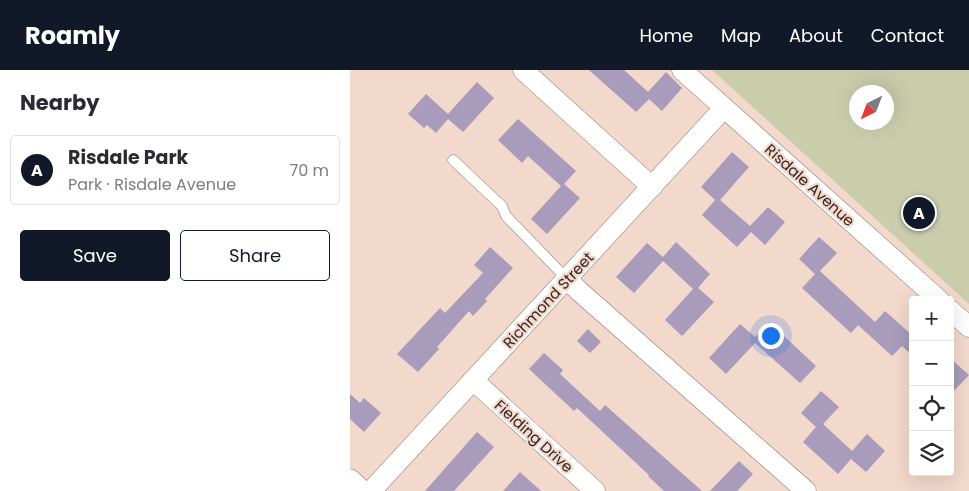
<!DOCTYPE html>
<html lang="en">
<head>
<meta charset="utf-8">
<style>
  body { margin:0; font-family:Poppins,sans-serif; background:#f2f2f3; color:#2b2b33 }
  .controls { position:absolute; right:15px; bottom:15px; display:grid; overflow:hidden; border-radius:5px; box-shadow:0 5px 20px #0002 }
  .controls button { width:45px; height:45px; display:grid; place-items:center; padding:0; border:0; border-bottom:1px solid #e1e1e2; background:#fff; color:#2b2b33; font:25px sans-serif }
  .compass { position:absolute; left:499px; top:15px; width:45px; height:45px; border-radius:50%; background:#fff; box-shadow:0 5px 20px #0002; rotate:222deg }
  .you { position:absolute; left:420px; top:265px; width:18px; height:18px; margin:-12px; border:4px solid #fff; border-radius:50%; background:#1a73e8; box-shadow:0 0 0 8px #1a73e833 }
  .badge { display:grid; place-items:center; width:32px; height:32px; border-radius:50%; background:#111827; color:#fff; font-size:16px; font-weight:700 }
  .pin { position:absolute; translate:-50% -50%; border:2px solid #fff; box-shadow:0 1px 5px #0006 }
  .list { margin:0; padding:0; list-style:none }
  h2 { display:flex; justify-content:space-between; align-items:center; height:65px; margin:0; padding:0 20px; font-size:21px }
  h2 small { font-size:16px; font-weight:400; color:#7c7c81 }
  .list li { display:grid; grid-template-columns:32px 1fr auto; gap:15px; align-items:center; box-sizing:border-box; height:70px; margin:0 10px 10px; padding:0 10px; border:1px solid #e1e1e2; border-radius:5px }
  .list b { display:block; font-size:19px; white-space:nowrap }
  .list p { margin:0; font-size:16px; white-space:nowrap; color:#7c7c81 }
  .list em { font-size:16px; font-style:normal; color:#7c7c81 }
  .actions { display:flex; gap:10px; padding:15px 20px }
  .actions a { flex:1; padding:11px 0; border:1px solid #111827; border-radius:5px; text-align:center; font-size:18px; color:#111827 }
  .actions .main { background:#111827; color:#fff }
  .icon { flex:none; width:28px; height:28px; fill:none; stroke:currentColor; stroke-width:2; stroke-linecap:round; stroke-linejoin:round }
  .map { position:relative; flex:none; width:619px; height:421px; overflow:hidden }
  header { display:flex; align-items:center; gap:30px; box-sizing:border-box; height:70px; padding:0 25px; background:#111827; color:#fff }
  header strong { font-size:24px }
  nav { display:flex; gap:28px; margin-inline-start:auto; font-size:18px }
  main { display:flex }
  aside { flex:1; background:#fff }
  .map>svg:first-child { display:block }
  .green { fill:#cacdac; fill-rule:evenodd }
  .building { fill:#a89bbc }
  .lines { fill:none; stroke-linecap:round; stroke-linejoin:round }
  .lane-casing { stroke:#8c7369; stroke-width:11 }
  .street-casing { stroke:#8c7369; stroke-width:21 }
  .lane { stroke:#fff; stroke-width:10 }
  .street { stroke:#fff; stroke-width:20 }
  .labels { text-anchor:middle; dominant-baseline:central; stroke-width:4.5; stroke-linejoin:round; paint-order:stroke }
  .street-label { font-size:15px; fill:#322723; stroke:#f3d8cc }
</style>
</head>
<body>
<header>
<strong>Roamly</strong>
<nav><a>Home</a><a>Map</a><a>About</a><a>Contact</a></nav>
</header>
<main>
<aside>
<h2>Nearby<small></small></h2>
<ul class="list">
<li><span class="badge">A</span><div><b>Risdale Park</b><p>Park · Risdale Avenue</p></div><em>70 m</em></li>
</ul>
<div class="actions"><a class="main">Save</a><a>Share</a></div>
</aside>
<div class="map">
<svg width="619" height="421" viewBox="0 0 619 421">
  <rect width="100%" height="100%" fill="#f3d8cc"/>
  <path class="green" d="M362,0H619V234ZM507,22H536V52H507Z"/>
  <g class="building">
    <polygon points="239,0 274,0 298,22 316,2 332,18 312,41 299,29 286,42"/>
    <polygon points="127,12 144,28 113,62 98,49 86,63 77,55 74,58 58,44 76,24 98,44"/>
    <polygon points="168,49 226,101 214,114 230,128 197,164 181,149 211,116 178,86 172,93 148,70"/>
    <polygon points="382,82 399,97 370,130 400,156 418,137 435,152 415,175 401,162 387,177 352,145 365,130 351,117"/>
    <polygon points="469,167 487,183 470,201 525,252 535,241 563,266 563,286 552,276 542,286 508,255 501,263 452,218 465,204 449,189"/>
    <polygon points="326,172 360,204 348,218 364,232 332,266 315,250 343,219 313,191 284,223 266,207 297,173 313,187"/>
    <polygon points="140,177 163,198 135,229 137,231 123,246 119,241 87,277 89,279 68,302 47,284 90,238 95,243 133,203 124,195"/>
    <polygon points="419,252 466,296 450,313 405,273 376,304 359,288 390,254 405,267"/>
    <polygon points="238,259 251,272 240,283 227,271"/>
    <polygon points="194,283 213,300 210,304 250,341 255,335 352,421 314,421 298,406 299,405 227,338 224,341 179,299"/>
    <polygon points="600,288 619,305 600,325"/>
    <polygon points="471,321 489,337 473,354 502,381 517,364 535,381 516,402 501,389 488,404 453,372 466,357 451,343"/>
    <polygon points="0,324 10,333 14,328 31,343 14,362 0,349"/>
    <polygon points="127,362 144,377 104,421 75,421"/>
    <polygon points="389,391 403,404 387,421 360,421"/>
    <polygon points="170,402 191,421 153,421"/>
  </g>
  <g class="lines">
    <defs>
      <polyline id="lane" points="103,90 152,136 156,146 217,209"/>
      <g id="street">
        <polyline points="173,0 302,117"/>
        <polyline points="332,0 589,230"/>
        <polyline points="217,209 229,221 456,421"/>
        <polyline points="600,240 619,257"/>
        <polyline points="123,310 245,421"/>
        <polyline points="0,409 13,421"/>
        <polyline points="21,421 374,38"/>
      </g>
    </defs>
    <use href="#lane" class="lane-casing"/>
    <use href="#street" class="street-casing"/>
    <use href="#lane" class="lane"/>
    <use href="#street" class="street"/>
  </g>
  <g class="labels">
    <g class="street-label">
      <text transform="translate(460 115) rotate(42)">Risdale Avenue</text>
      <text transform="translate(198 230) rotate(-47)">Richmond Street</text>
      <text transform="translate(184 366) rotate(42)">Fielding Drive</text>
    </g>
  </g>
</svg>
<div class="controls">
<button>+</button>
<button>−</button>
<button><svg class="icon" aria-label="locate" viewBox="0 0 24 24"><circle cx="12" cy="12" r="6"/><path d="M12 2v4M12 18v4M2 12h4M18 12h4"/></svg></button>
<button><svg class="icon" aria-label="layers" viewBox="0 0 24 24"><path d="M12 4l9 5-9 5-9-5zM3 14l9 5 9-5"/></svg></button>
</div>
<svg class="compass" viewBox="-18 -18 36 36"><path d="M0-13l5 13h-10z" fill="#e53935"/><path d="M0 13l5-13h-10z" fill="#7c7c81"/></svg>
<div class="you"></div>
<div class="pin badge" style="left:569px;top:143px">A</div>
</div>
</main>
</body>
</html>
